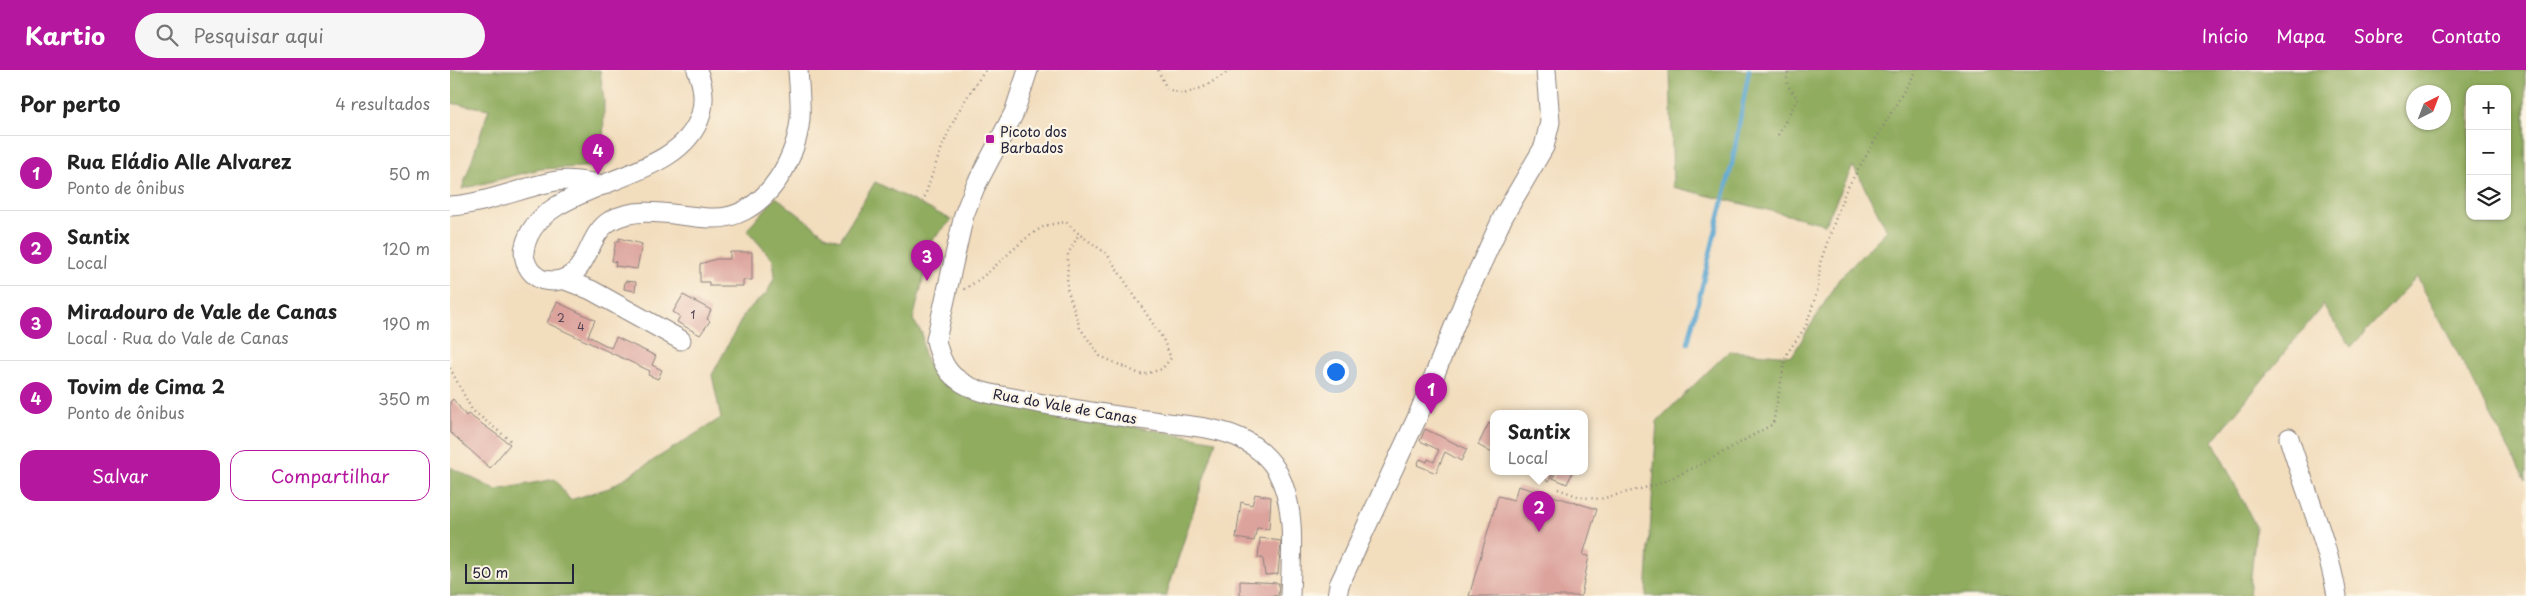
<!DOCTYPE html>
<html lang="pt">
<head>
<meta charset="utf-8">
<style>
  body { margin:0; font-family:"Playpen Sans",sans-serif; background:#f6f6f6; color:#222 }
  .controls { position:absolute; right:15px; top:15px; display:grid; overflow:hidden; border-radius:10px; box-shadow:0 1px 4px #0004 }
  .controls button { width:45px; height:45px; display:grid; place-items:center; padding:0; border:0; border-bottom:1px solid #e0e0e0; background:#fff; color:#222; font:25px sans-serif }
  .compass { position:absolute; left:1956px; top:15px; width:45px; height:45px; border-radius:50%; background:#fff; box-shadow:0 1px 4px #0004; rotate:42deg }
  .scale { position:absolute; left:15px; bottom:12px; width:109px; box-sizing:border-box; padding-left:5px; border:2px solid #22223b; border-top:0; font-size:14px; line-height:18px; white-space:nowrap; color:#22223b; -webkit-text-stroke:4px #fcf5e5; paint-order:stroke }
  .you { position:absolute; left:885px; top:301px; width:18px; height:18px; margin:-12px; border:4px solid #fff; border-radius:50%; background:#1a73e8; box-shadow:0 0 0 8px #1a73e833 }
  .badge { display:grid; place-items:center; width:32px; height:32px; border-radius:50%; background:#b5179e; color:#fff; font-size:16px; font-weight:700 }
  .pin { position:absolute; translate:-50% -41px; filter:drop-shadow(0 1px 2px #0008) }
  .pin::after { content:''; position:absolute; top:26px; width:18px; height:15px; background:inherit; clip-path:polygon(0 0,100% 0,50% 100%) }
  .popup { position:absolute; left:1040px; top:340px; width:98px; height:65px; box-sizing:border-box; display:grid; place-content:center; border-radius:10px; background:#fff; filter:drop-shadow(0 1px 4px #0005); font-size:16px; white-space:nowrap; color:#767676 }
  .popup b { font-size:19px; color:#222 }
  .popup::after { content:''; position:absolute; left:50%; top:100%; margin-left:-10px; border:10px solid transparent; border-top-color:#fff }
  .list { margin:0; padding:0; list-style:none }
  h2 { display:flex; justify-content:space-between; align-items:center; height:65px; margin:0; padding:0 20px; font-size:21px }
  h2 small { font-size:16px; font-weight:400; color:#767676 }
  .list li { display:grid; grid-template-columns:32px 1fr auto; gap:15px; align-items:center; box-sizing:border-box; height:75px; padding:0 20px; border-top:1px solid #e0e0e0 }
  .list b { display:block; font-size:19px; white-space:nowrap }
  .list p { margin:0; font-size:16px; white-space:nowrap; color:#767676 }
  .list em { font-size:16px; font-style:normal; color:#767676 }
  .actions { display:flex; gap:10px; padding:15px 20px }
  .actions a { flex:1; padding:11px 0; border:1px solid #b5179e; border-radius:15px; text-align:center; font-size:18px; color:#b5179e }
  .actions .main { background:#b5179e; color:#fff }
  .icon { flex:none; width:28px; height:28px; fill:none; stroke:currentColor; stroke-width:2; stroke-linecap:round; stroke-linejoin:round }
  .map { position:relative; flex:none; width:2076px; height:526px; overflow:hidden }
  header { display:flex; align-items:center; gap:30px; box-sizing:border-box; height:70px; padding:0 25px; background:#b5179e; color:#fff }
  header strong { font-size:24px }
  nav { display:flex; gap:28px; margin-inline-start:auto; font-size:18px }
  .search { width:350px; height:45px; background:#f6f6f6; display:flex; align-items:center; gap:12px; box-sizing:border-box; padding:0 18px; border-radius:28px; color:#767676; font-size:19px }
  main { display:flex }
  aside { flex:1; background:#fff }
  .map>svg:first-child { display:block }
  .forest { fill:#90ac5f; stroke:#59674d; fill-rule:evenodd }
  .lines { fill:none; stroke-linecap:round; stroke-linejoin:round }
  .stream { stroke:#57a4d0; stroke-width:4.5 }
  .building { fill:#dca39c }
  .minor-casing { stroke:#8a807c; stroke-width:21 }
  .path { stroke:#8a807c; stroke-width:2.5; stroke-dasharray:1 4; stroke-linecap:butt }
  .minor { stroke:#fff; stroke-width:19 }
  .poi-dot { fill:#b5179e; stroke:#fcf5e5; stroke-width:2 }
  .labels { text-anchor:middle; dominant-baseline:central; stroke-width:4.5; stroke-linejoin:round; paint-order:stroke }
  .number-label { font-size:11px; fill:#504253 }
  .poi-label { font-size:14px; fill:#22223b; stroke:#fcf5e5; text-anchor:start }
  .street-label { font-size:14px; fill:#22223b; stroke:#fcf5e5 }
</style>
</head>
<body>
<header>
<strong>Kartio</strong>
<div class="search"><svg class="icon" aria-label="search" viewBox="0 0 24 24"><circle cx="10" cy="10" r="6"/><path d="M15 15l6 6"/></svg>Pesquisar aqui</div>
<nav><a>Início</a><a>Mapa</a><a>Sobre</a><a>Contato</a></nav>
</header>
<main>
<aside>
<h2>Por perto<small>4 resultados</small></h2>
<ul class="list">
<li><span class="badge">1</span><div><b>Rua Eládio Alle Alvarez</b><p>Ponto de ônibus</p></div><em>50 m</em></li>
<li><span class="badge">2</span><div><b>Santix</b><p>Local</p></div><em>120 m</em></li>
<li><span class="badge">3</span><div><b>Miradouro de Vale de Canas</b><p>Local · Rua do Vale de Canas</p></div><em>190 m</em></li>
<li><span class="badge">4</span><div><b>Tovim de Cima 2</b><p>Ponto de ônibus</p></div><em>350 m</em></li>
</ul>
<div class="actions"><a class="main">Salvar</a><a>Compartilhar</a></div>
</aside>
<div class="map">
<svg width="2076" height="526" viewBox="0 0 2076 526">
  <rect width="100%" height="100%" fill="#fcf5e5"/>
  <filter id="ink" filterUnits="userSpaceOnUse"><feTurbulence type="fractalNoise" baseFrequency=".02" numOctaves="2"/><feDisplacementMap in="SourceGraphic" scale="10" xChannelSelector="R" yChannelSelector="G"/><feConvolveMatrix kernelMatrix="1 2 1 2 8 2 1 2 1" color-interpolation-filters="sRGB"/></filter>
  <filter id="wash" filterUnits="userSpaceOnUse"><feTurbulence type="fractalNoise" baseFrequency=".0096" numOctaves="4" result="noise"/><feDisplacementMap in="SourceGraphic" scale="20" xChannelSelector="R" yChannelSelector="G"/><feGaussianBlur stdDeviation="1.12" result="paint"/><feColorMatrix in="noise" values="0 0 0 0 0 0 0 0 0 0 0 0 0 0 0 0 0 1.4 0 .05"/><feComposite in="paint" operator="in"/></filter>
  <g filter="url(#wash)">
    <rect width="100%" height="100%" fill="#f2ddbd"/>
    <g class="forest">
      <polygon points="0,0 150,0 154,31 153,96 90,99 12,119 39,39 0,33"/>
      <path d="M1220,0H2075L2076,411L1967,207L1901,277L1873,235L1763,371L1806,457L1799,526H1196L1207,351L1279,281L1342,286L1389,209L1437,160L1403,96L1375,154L1223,117ZM2020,19H2057V146H2020ZM1994,22V52H1964V22Z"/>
      <polygon points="425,112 502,150 483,169 463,250 472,263 473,282 481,299 506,318 606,343 766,371 716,526 0,526 0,397 46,420 105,409 120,430 159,418 271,348 262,305 296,241 317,223 325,206 323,190 297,160 326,127 375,165 390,170"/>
    </g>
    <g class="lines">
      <polyline class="stream" points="1238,273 1282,94 1299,0"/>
    </g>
    <g id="blocks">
      <g class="building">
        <polygon points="169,168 192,174 187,199 165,196 166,192 162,191 166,171 169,171"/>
        <polygon points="280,182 302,182 302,210 293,210 293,216 259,216 259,212 250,212 250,194 266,189 280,189"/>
        <polygon points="175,211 186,212 185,221 174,219"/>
        <polygon points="233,225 261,240 257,249 260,251 250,265 227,252 230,246 223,242"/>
        <polygon points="107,232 145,250 138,266 161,278 166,267 206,286 202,295 212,300 208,309 198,305 200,301 97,253"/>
        <polygon points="3,329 16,346 18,344 60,374 40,398 0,362 0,332"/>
        <polygon points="1044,350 1044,384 1028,375 1039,353 1042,355"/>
        <polygon points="975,359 1017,379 1011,391 995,382 986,403 967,395 970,389 977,392 978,389 984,392 989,380 970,371"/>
        <polygon points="1076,401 1104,401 1099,411"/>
        <polygon points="1106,401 1123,401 1117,414 1103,408"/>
        <polygon points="1068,416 1147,439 1133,485 1139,486 1131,526 1019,526 1048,426 1064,430"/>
        <polygon points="805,424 821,427 819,459 807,458 804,471 786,468 791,432 802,435"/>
        <polygon points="810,468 831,471 828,504 815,505 813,488 808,488"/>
        <polygon points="790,511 829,513 828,526 790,526"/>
      </g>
    </g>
  </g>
  <g filter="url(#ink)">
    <use href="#blocks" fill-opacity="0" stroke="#8a807c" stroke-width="1"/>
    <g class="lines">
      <defs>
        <g id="minor">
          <path d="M247,0C253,14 255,29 251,44C230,117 91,107 75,176C72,186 77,200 86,206C90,210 98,211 104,211C140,208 135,166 160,151C190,134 228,147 260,148C310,151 346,95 350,49C351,33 349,16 348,0"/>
          <path d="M578,0L564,43L525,117L514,145L486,270C489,285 494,300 507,309C525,323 547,325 568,329C615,339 663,345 710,352C737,356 768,357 792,369C806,376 821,389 828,403C847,440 841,485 840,526"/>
          <path d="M0,136C34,134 68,119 101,112C118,108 137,112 154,115"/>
          <polyline points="115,210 141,220 231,270"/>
          <path d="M1839,368C1855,421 1878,472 1887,526"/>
          <polyline points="887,526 889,515 967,348 1016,227 1053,147 1094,77 1100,52 1096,0"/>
        </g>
      </defs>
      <use href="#minor" class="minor-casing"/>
      <g class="path">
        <polyline points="708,0 717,19 734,24 754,17 781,0"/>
        <path d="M1328,65L1348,28C1339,20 1334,12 1339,0"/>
        <path d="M473,132C490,80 502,44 536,0"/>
        <path d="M514,219C544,203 564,173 593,157C599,154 609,153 616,152L629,164L618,184L617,218L630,258L650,286L692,305L712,299L721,288L713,269L657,184L629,164"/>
        <polyline points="0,298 22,340 61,371"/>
        <polyline points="1108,419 1130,427 1150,429 1206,415 1252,394 1323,354 1336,285 1356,256 1368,219 1370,193 1395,122 1466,0"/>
      </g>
      <use href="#minor" class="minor"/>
    </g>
  </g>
  <rect class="poi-dot" x="535" y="64" width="10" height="10" rx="2.5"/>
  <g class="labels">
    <g class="number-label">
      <text x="243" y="244">1</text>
      <text x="111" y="247">2</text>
      <text x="131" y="256">4</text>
    </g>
    <g class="poi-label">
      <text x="550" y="61">Picoto dos<tspan x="550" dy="16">Barbados</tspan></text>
    </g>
    <g class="street-label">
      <text transform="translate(615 336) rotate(10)">Rua do Vale de Canas</text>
    </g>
  </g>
</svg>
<div class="controls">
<button>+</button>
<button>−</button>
<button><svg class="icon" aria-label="layers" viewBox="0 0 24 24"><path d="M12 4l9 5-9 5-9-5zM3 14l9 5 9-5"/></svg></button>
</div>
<svg class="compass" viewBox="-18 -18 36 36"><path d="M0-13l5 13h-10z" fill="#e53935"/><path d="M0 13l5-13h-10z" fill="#767676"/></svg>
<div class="scale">50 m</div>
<div class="you"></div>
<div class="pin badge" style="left:981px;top:344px">1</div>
<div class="pin badge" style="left:1089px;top:462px">2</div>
<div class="popup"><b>Santix</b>Local</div>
<div class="pin badge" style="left:477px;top:211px">3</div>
<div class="pin badge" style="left:148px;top:105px">4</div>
</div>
</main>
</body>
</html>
